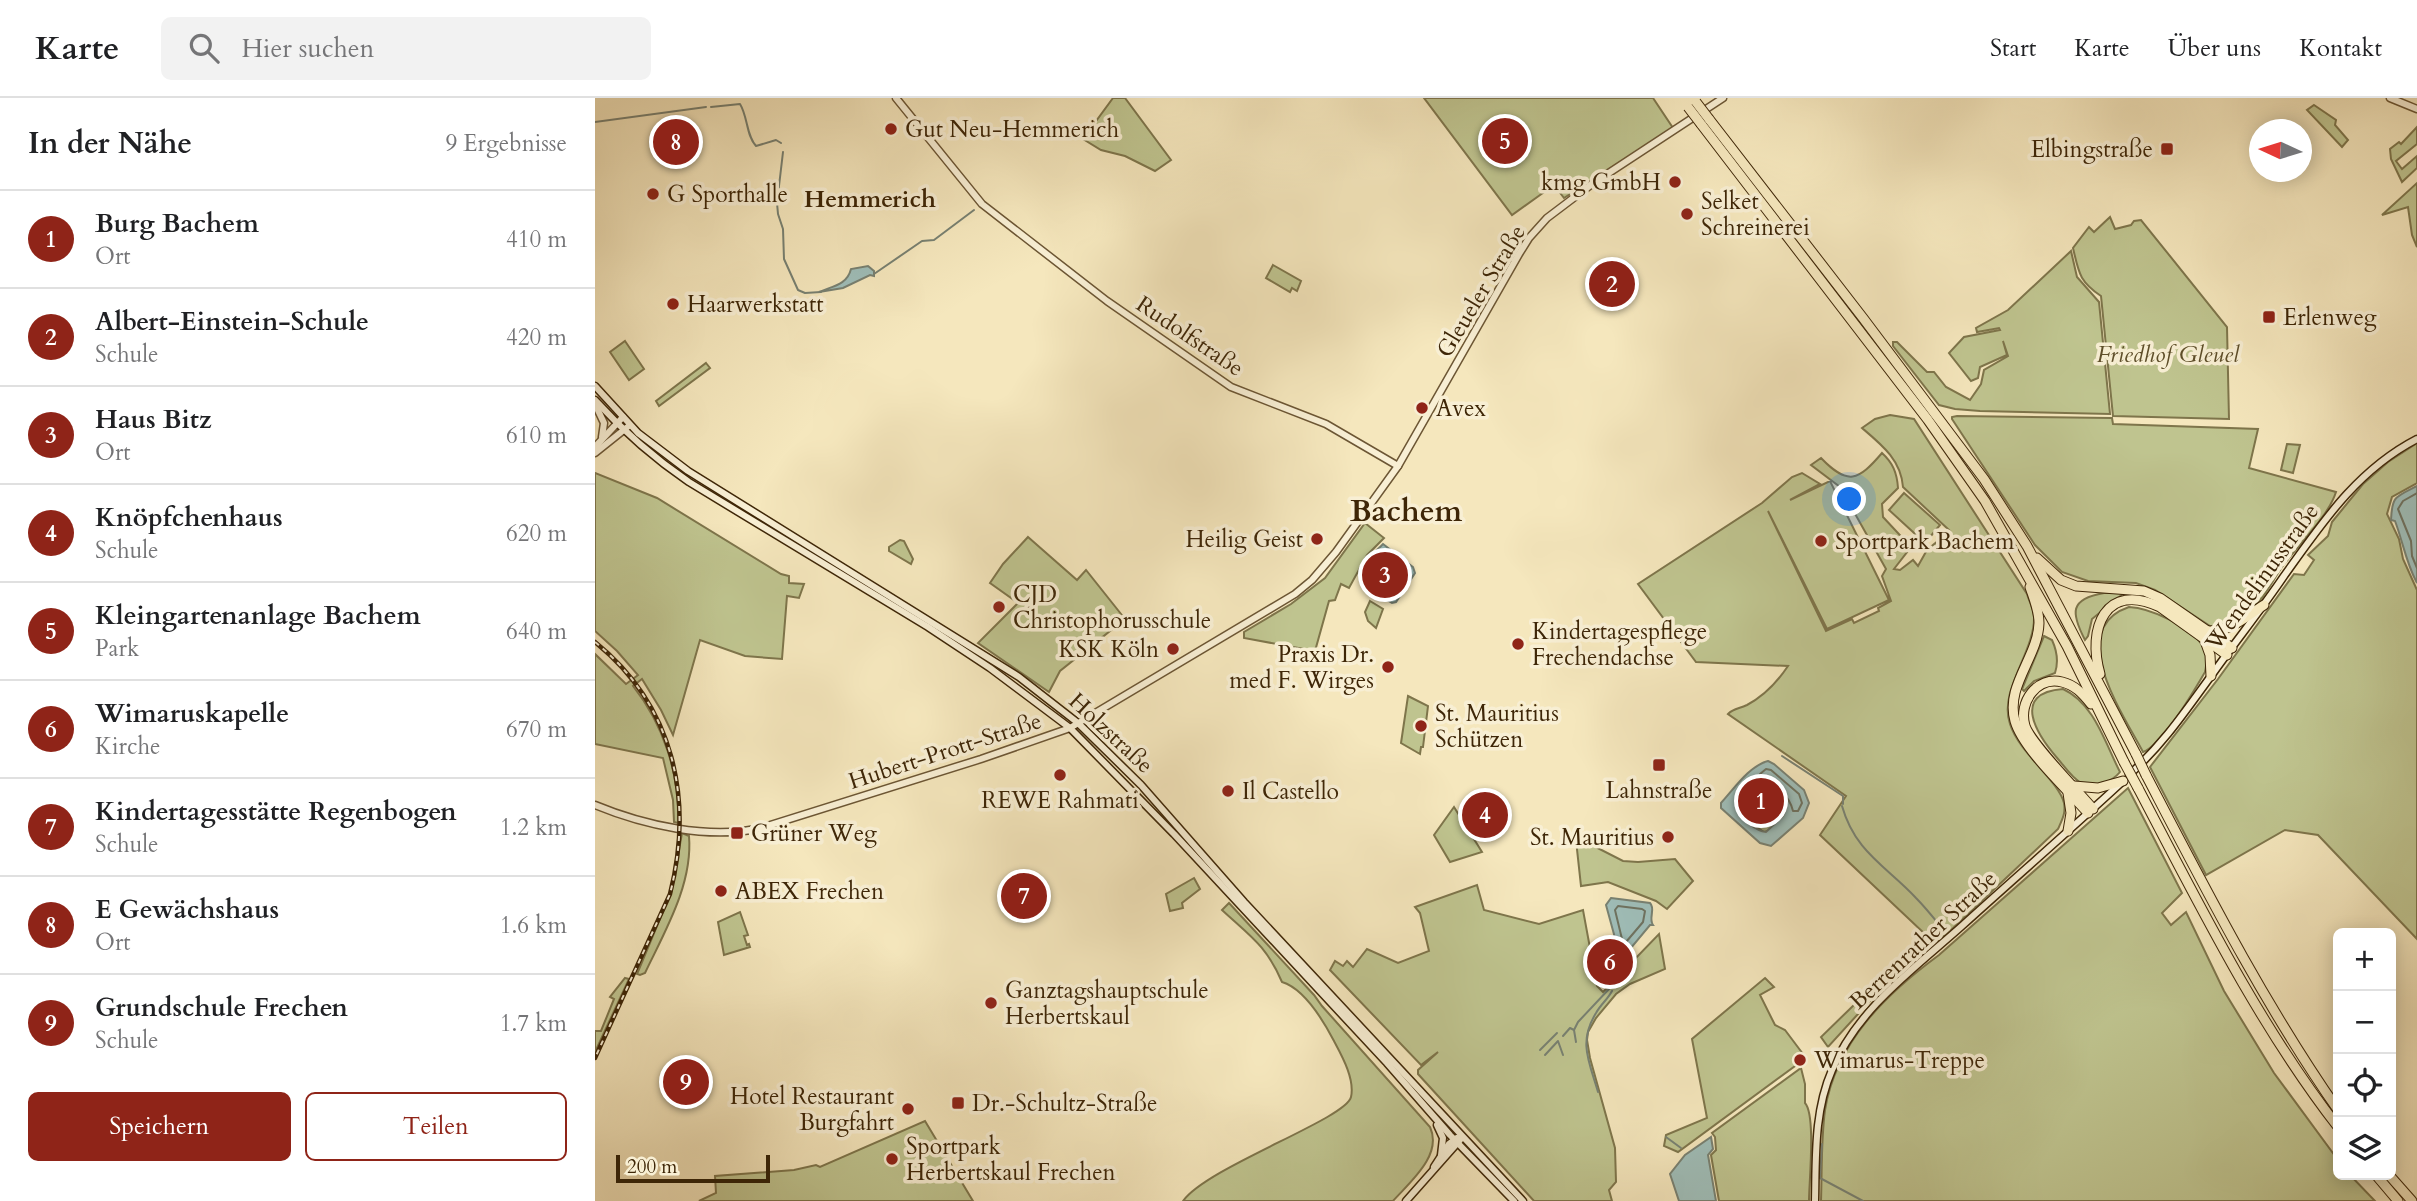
<!DOCTYPE html>
<html lang="de">
<head>
<meta charset="utf-8">
<style>
  body { margin:0; font-family:Cardo,serif; background:#f2f2f2; color:#202124 }
  .controls { position:absolute; right:21px; bottom:21px; display:grid; overflow:hidden; border-radius:10px; box-shadow:0 4px 18px #0003 }
  .controls button { width:63px; height:63px; display:grid; place-items:center; padding:0; border:0; border-bottom:2px solid #e0e0e0; background:#fff; color:#202124; font:35px sans-serif }
  .compass { position:absolute; left:1654px; top:21px; width:63px; height:63px; border-radius:50%; background:#fff; box-shadow:0 4px 18px #0003; rotate:274deg }
  .scale { position:absolute; left:21px; bottom:18px; width:154px; box-sizing:border-box; padding-left:7px; border:4px solid #3e2607; border-top:0; font-size:19px; line-height:24px; white-space:nowrap; color:#3e2607; -webkit-text-stroke:5px #f8efd4; paint-order:stroke }
  .you { position:absolute; left:1255px; top:402px; width:24px; height:24px; margin:-18px; border:5px solid #fff; border-radius:50%; background:#1a73e8; box-shadow:0 0 0 10px #1a73e833 }
  .badge { display:grid; place-items:center; width:46px; height:46px; border-radius:50%; background:#8f2418; color:#fff; font-size:23px; font-weight:700 }
  .pin { position:absolute; translate:-50% -50%; border:4px solid #fff; box-shadow:0 2px 7px #0006 }
  .list { margin:0; padding:0; list-style:none }
  h2 { display:flex; justify-content:space-between; align-items:center; height:91px; margin:0; padding:0 28px; font-size:30px }
  h2 small { font-size:23px; font-weight:400; color:#757577 }
  .list li { display:grid; grid-template-columns:46px 1fr auto; gap:21px; align-items:center; box-sizing:border-box; height:98px; padding:0 28px; border-top:2px solid #e0e0e0 }
  .list b { display:block; font-size:26px; white-space:nowrap }
  .list p { margin:0; font-size:23px; white-space:nowrap; color:#757577 }
  .list em { font-size:23px; font-style:normal; color:#757577 }
  .actions { display:flex; gap:14px; padding:21px 28px }
  .actions a { flex:1; padding:16px 0; border:2px solid #8f2418; border-radius:10px; text-align:center; font-size:24px; color:#8f2418 }
  .actions .main { background:#8f2418; color:#fff }
  .icon { flex:none; width:38px; height:38px; fill:none; stroke:currentColor; stroke-width:2; stroke-linecap:round; stroke-linejoin:round }
  .map { position:relative; flex:none; width:1822px; height:1103px; overflow:hidden }
  header { display:flex; align-items:center; gap:42px; box-sizing:border-box; height:98px; padding:0 35px; background:#fff; border-bottom:2px solid #e0e0e0 }
  header strong { font-size:33px }
  nav { display:flex; gap:38px; margin-inline-start:auto; font-size:24px }
  .search { width:490px; height:63px; background:#f2f2f2; display:flex; align-items:center; gap:18px; box-sizing:border-box; padding:0 24px; border-radius:10px; color:#757577; font-size:26px }
  main { display:flex }
  aside { flex:1; background:#fff }
  .map>svg:first-child { display:block }
  .green { fill:#bfc48f; stroke:#7e754b; stroke-width:2 }
  .water { fill:#9fbeb9; stroke:#788172; stroke-width:2; fill-rule:evenodd }
  .lines { fill:none; stroke-linecap:round; stroke-linejoin:round }
  .shore { stroke:#6e7260; stroke-width:2 }
  .stream { stroke:#788172; stroke-width:2 }
  .tertiary-casing { stroke:#6c5634; stroke-width:9 }
  .secondary-casing { stroke:#3e2607; stroke-width:9 }
  .motorway-casing { stroke:#3e2607; stroke-width:11 }
  .tertiary { stroke:#f8efd4; stroke-width:6 }
  .secondary { stroke:#f8efd4; stroke-width:6 }
  .motorway { stroke:#f5e7bd; stroke-width:9 }
  .rail-casing { stroke:#3e2607; stroke-width:4.5 }
  .rail { stroke:#f8efd4; stroke-width:2; stroke-dasharray:5; stroke-linecap:butt }
  .motorway-bridge-casing { stroke:#3e2607; stroke-width:11; stroke-linecap:butt }
  .motorway-bridge { stroke:#f5e7bd; stroke-width:9 }
  .poi-dot { fill:#8f2418; stroke:#f8efd4; stroke-width:2.5 }
  .labels { text-anchor:middle; dominant-baseline:central; stroke-width:7; stroke-linejoin:round; paint-order:stroke }
  .poi-label { font-size:23px; fill:#3e2607; stroke:#f8efd4; text-anchor:start }
  .street-label { font-size:23px; fill:#3e2607; stroke:#f8efd4 }
  .park-label { font-size:23px; font-style:italic; fill:#5e4e29; stroke:#f8efd4 }
  .neighbourhood-label { font-size:24px; font-weight:bold; fill:#3e2607; stroke:#f8efd4 }
  .district-label { font-size:30px; font-weight:bold; fill:#3e2607; stroke:#f8efd4 }
</style>
</head>
<body>
<header>
<strong>Karte</strong>
<div class="search"><svg class="icon" aria-label="search" viewBox="0 0 24 24"><circle cx="10" cy="10" r="6"/><path d="M15 15l6 6"/></svg>Hier suchen</div>
<nav><a>Start</a><a>Karte</a><a>Über uns</a><a>Kontakt</a></nav>
</header>
<main>
<aside>
<h2>In der Nähe<small>9 Ergebnisse</small></h2>
<ul class="list">
<li><span class="badge">1</span><div><b>Burg Bachem</b><p>Ort</p></div><em>410 m</em></li>
<li><span class="badge">2</span><div><b>Albert-Einstein-Schule</b><p>Schule</p></div><em>420 m</em></li>
<li><span class="badge">3</span><div><b>Haus Bitz</b><p>Ort</p></div><em>610 m</em></li>
<li><span class="badge">4</span><div><b>Knöpfchenhaus</b><p>Schule</p></div><em>620 m</em></li>
<li><span class="badge">5</span><div><b>Kleingartenanlage Bachem</b><p>Park</p></div><em>640 m</em></li>
<li><span class="badge">6</span><div><b>Wimaruskapelle</b><p>Kirche</p></div><em>670 m</em></li>
<li><span class="badge">7</span><div><b>Kindertagesstätte Regenbogen</b><p>Schule</p></div><em>1.2 km</em></li>
<li><span class="badge">8</span><div><b>E Gewächshaus</b><p>Ort</p></div><em>1.6 km</em></li>
<li><span class="badge">9</span><div><b>Grundschule Frechen</b><p>Schule</p></div><em>1.7 km</em></li>
</ul>
<div class="actions"><a class="main">Speichern</a><a>Teilen</a></div>
</aside>
<div class="map">
<svg width="1822" height="1103" viewBox="0 0 1822 1103">
  <rect width="100%" height="100%" fill="#f5e7bd"/>
  <filter id="stains"><feTurbulence type="fractalNoise" baseFrequency=".00286" numOctaves="4"/><feColorMatrix values="0 0 0 0 .2 0 0 0 0 .09 0 0 0 0 .02 0 0 0 .5 -.17"/></filter>
  <radialGradient id="worn" r=".72"><stop offset=".6" stop-color="#630" stop-opacity="0"/><stop offset="1" stop-color="#630" stop-opacity=".3"/></radialGradient>
  <g class="green">
    <polygon points="518,0 530,0 576,62 560,73 530,58 506,52 488,41"/>
    <polygon points="829,0 1058,0 1078,30 969,100 959,87 917,117"/>
    <polygon points="1719,7 1741,22 1740,27 1753,42 1747,49 1712,12"/>
    <polygon points="1822,29 1822,46 1801,63 1807,71 1822,58 1822,70 1807,84 1796,61 1795,51 1804,44 1806,46"/>
    <polygon points="1822,85 1822,149 1817,137 1813,109 1787,117"/>
    <path d="M1515,119L1520,131L1536,127L1539,123L1546,122L1632,229L1634,321L1518,318L1506,198C1484,183 1484,175 1478,150L1494,129L1499,134Z"/>
    <polygon points="1476,153 1482,179 1504,204 1515,316 1385,313 1360,311 1344,307 1298,248 1298,244 1302,244 1332,274 1339,274 1351,289 1375,302 1386,286 1389,272 1413,258 1408,243 1412,257 1385,269 1383,280 1376,283 1354,255 1369,239 1405,232 1404,230 1382,234 1381,230 1413,212"/>
    <polygon points="678,167 706,183 702,193 697,190 695,194 671,180"/>
    <polygon points="30,243 49,271 34,282 15,254"/>
    <polygon points="111,265 115,270 64,308 61,303"/>
    <path d="M1295,317L1319,321L1432,496C1434,503 1438,510 1439,517C1441,553 1403,592 1415,626C1424,655 1464,683 1469,705C1471,715 1467,722 1463,731L1355,833L1283,894L1233,949L1226,939L1331,837L1225,737L1251,698L1133,616C1139,610 1144,611 1152,607C1169,598 1183,583 1193,568L1101,564L1043,486L1167,405L1197,379L1207,375L1225,386L1195,402L1235,383L1294,502L1232,531L1173,413L1231,533L1257,521L1259,525L1284,513L1283,510L1296,503L1287,478L1291,471L1245,389L1216,367L1226,360C1253,388 1263,383 1287,355C1298,365 1302,375 1303,390L1287,406L1288,419L1316,449L1299,471L1305,472L1318,462L1323,468L1332,452L1355,433L1308,389C1306,362 1287,347 1267,330L1280,321Z"/>
    <path d="M1362,318L1517,320L1518,326L1663,331L1654,370L1741,394C1733,419 1703,447 1687,469C1678,482 1670,499 1659,509C1647,520 1631,529 1615,528L1560,492L1541,485L1493,483L1467,474L1440,447L1357,321V319Z"/>
    <polygon points="1822,345 1822,385 1797,399 1792,416 1804,441 1808,461 1822,492 1822,841 1723,737 1690,732 1611,777 1555,669 1623,581 1699,476 1709,477 1719,462 1713,457 1733,438 1737,424 1768,386 1793,364"/>
    <polygon points="1692,346 1705,347 1698,375 1686,372"/>
    <path d="M0,375L62,400L186,476L194,478V485L209,486L204,500L192,498L187,561L150,558L105,542L78,637L66,612L47,581L38,588C68,626 85,676 83,725L79,724L78,702L68,660L0,646V556L31,586L43,577L22,553L0,533Z"/>
    <polygon points="1309,395 1345,427 1330,445 1294,412"/>
    <polygon points="770,425 789,440 772,457 754,490 746,486 740,502 734,503 720,553 649,540 649,534 696,506 730,480"/>
    <polygon points="433,439 482,482 491,472 530,521 465,573 454,594 383,545 423,505 395,485 408,466"/>
    <polygon points="305,442 309,443 318,461 316,466 294,453 294,449"/>
    <path d="M1509,495H1529L1497,521L1493,538L1490,542C1476,515 1474,501 1509,495Z"/>
    <polygon points="775,503 788,511 781,530 773,523 770,514"/>
    <path d="M1534,509C1555,510 1595,528 1607,547C1613,555 1612,564 1610,574C1599,593 1567,647 1548,654C1528,616 1469,531 1534,509Z"/>
    <path d="M1449,538L1457,542C1462,553 1464,563 1460,575L1439,583L1429,593L1427,591Z"/>
    <path d="M1468,591C1499,605 1510,645 1525,674C1517,684 1498,691 1486,685C1477,680 1469,668 1463,661C1442,637 1415,595 1468,591Z"/>
    <polygon points="813,598 833,608 828,649 826,649 825,656 806,645"/>
    <path d="M1164,688L1176,694L1191,711C1189,721 1179,732 1169,734L1145,718L1142,712L1147,702Z"/>
    <path d="M1533,690L1587,795L1567,815L1576,827L1591,814L1629,893L1679,975L1743,1062V1077H1755L1780,1103H1226C1227,1073 1226,1042 1230,1012C1241,944 1291,896 1344,857Z"/>
    <polygon points="859,709 887,754 855,764 839,737"/>
    <path d="M87,735L94,738C98,786 70,833 50,875L45,877L42,876L77,792Z"/>
    <polygon points="983,740 1028,763 1043,764 1080,761 1098,783 1072,811 1061,803 1013,784 986,788 981,742"/>
    <polygon points="599,780 605,791 587,805 588,810 575,813 571,796"/>
    <polygon points="882,787 889,812 944,826 988,812 1002,888 1008,894 1064,836 1070,871 1035,886 1021,896 1001,920 993,934 992,942 995,960 1020,1050 1021,1084 1014,1092 1017,1103 939,1103 823,976 823,972 843,954 826,967 735,872 740,863 748,868 752,863 758,869 772,851 803,865 834,853 825,815 820,809"/>
    <path d="M634,805L719,897L727,908L835,1029C848,1057 815,1084 798,1103H588C612,1069 751,1021 756,999C760,981 747,958 739,943C728,922 710,891 687,884C671,847 655,838 627,812Z"/>
    <polygon points="145,814 153,837 149,838 152,847 154,846 155,849 129,857 123,824"/>
    <polygon points="30,880 34,881 0,954 0,933 6,933 19,901 15,899"/>
    <polygon points="1170,880 1179,889 1165,897 1180,927 1190,932 1211,960 1083,1054 1069,1048 1071,1037 1112,1020 1097,941"/>
    <path d="M1206,970L1210,986V1005C1221,1017 1214,1084 1214,1103H1124L1116,1057L1121,1052L1120,1039L1117,1035Z"/>
    <polygon points="330,1023 378,1103 104,1103 121,1095 120,1078 199,1072 221,1067 225,1069"/>
  </g>
  <g class="water">
    <path d="M273,168L279,173V178L275,177L248,190L224,194C238,188 252,187 256,171Z"/>
    <path d="M1822,388V485C1811,465 1808,444 1800,423L1796,422C1797,398 1800,399 1822,388Z"/>
    <path d="M788,446L818,469L820,475L801,504L797,505L767,487L765,483L774,460ZM790,452L803,462L801,465L813,475L795,500L769,484L779,463Z"/>
    <path d="M1173,663L1179,666L1209,692L1214,705L1208,720L1176,748L1165,745L1126,710V705C1139,691 1154,668 1173,663ZM1164,688L1176,694L1191,711L1188,718L1171,734C1161,733 1146,721 1142,712L1147,702Z"/>
    <path d="M1016,800L1055,805C1061,811 1053,820 1058,827H1055L1026,862L1011,807Z"/>
    <polygon points="1116,1039 1118,1051 1113,1057 1121,1103 1084,1103 1075,1076 1090,1057"/>
  </g>
  <g class="lines">
    <g class="shore">
      <polyline points="1822,395 1808,403 1803,411 1816,443 1817,458 1822,470"/>
      <path d="M1171,671L1176,672L1204,696L1207,705L1203,713H1198C1195,698 1179,685 1165,680V676Z"/>
      <polygon points="1023,808 1047,811 1050,813 1048,824 1031,844 1027,841 1020,812"/>
    </g>
    <g class="stream">
      <path d="M116,9L145,6C153,19 151,37 161,48L181,42L186,45"/>
      <polyline points="0,24 111,9"/>
      <polyline points="188,54 182,105 183,116 188,131 189,161 203,192 210,195 226,194"/>
      <polyline points="279,176 327,143 339,142 379,112"/>
      <polyline points="1187,658 1248,698 1248,706"/>
      <path d="M1247,708C1260,754 1291,768 1321,800C1330,809 1338,819 1346,829"/>
      <polyline points="979,932 981,944"/>
      <polyline points="968,938 975,930 979,932 983,924 1014,891"/>
      <polyline points="945,952 962,935"/>
      <polyline points="950,957 963,943 968,957"/>
      <path d="M1003,994C994,963 983,944 1001,915C1006,906 1013,901 1017,893"/>
      <polyline points="1071,1039 1086,1050"/>
      <polyline points="1227,1046 1225,1080 1268,1103"/>
    </g>
    <defs>
      <g id="tertiary">
        <polyline points="301,0 387,106 512,203 636,289 731,326 803,368"/>
        <polyline points="1795,0 1822,11"/>
        <polyline points="0,306 9,325 7,339"/>
        <polyline points="0,349 28,319"/>
        <polyline points="0,355 35,327"/>
        <path d="M0,707C48,727 114,742 166,730L386,661L475,630L700,496L717,482L741,454L803,368L924,156L934,140L952,120L997,86L1128,0"/>
      </g>
      <g id="secondary">
        <polyline points="0,288 43,335 93,373 424,579 483,625 546,687 649,804 928,1103"/>
        <path d="M0,302C29,334 59,360 94,384L333,529L395,570L475,630L579,736L792,965L855,1037L919,1103"/>
        <path d="M1534,677C1569,645 1589,615 1616,578C1640,544 1666,512 1689,478C1727,425 1762,372 1822,341"/>
        <polyline points="842,1027 848,1040 846,1057"/>
        <polyline points="839,1069 854,1046 862,1040"/>
        <polyline points="811,1103 865,1042"/>
        <path d="M1220,1103C1221,1059 1219,1013 1237,972C1262,911 1320,870 1368,827C1421,779 1474,733 1527,684"/>
      </g>
      <g id="motorway">
        <polyline points="1114,21 1268,220 1389,381 1432,448 1541,656"/>
        <polyline points="1106,26 1333,322 1390,403 1472,548 1529,664"/>
        <polyline points="1442,460 1466,482 1481,488 1549,493 1565,500 1637,550"/>
        <path d="M1435,489C1439,501 1444,512 1444,525C1443,559 1410,588 1420,623C1428,651 1473,692 1493,715"/>
        <path d="M1613,533C1636,534 1650,519 1669,507"/>
        <polyline points="1610,543 1615,557 1616,578"/>
        <path d="M1505,576C1492,531 1510,483 1565,509L1632,557"/>
        <path d="M1496,606C1488,596 1480,587 1467,584C1442,578 1423,604 1430,628C1436,646 1483,693 1498,711"/>
        <path d="M1551,677C1611,792 1669,906 1743,1012"/>
        <polyline points="1479,688 1503,690 1528,683"/>
        <path d="M1543,690C1604,806 1663,926 1743,1029"/>
        <polyline points="1473,695 1476,715 1473,733"/>
        <polyline points="1781,1077 1803,1103"/>
        <polyline points="1794,1077 1817,1103"/>
      </g>
    </defs>
    <use href="#tertiary" class="tertiary-casing"/>
    <use href="#secondary" class="secondary-casing"/>
    <use href="#motorway" class="motorway-casing"/>
    <use href="#tertiary" class="tertiary"/>
    <use href="#secondary" class="secondary"/>
    <use href="#motorway" class="motorway"/>
    <defs>
      <path id="rail" d="M0,544C79,608 99,701 75,796L0,960"/>
    </defs>
    <use href="#rail" class="rail-casing"/>
    <use href="#rail" class="rail"/>
    <defs>
      <g id="motorway-bridge">
        <polyline points="1101,4 1114,21"/>
        <polyline points="1093,9 1106,26"/>
        <polyline points="1541,656 1551,677"/>
        <polyline points="1529,664 1543,690"/>
      </g>
    </defs>
    <use href="#motorway-bridge" class="motorway-bridge-casing"/>
    <use href="#motorway-bridge" class="motorway-bridge"/>
  </g>
  <g class="poi-dot">
    <circle cx="296" cy="31" r="7"/>
    <rect x="1565" y="44" width="14" height="14" rx="3.5"/>
    <circle cx="1080" cy="84" r="7"/>
    <circle cx="58" cy="96" r="7"/>
    <circle cx="1092" cy="116" r="7"/>
    <circle cx="78" cy="206" r="7"/>
    <rect x="1667" y="212" width="14" height="14" rx="3.5"/>
    <circle cx="827" cy="310" r="7"/>
    <circle cx="722" cy="441" r="7"/>
    <circle cx="1226" cy="443" r="7"/>
    <circle cx="404" cy="509" r="7"/>
    <circle cx="923" cy="546" r="7"/>
    <circle cx="578" cy="551" r="7"/>
    <circle cx="793" cy="569" r="7"/>
    <circle cx="826" cy="628" r="7"/>
    <rect x="1057" y="660" width="14" height="14" rx="3.5"/>
    <circle cx="465" cy="677" r="7"/>
    <circle cx="633" cy="693" r="7"/>
    <rect x="135" y="728" width="14" height="14" rx="3.5"/>
    <circle cx="1073" cy="739" r="7"/>
    <circle cx="126" cy="793" r="7"/>
    <circle cx="396" cy="905" r="7"/>
    <circle cx="1205" cy="962" r="7"/>
    <rect x="356" y="998" width="14" height="14" rx="3.5"/>
    <circle cx="313" cy="1011" r="7"/>
    <circle cx="297" cy="1061" r="7"/>
  </g>
  <g class="labels">
    <g class="poi-label">
      <text x="310" y="31">Gut Neu-Hemmerich</text>
      <text x="1558" y="51" text-anchor="end">Elbingstraße</text>
      <text x="1066" y="84" text-anchor="end">kmg GmbH</text>
      <text x="72" y="96">G Sporthalle</text>
      <text x="1106" y="103">Selket<tspan x="1106" dy="26">Schreinerei</tspan></text>
      <text x="92" y="206">Haarwerkstatt</text>
      <text x="1688" y="219">Erlenweg</text>
      <text x="841" y="310">Avex</text>
      <text x="708" y="441" text-anchor="end">Heilig Geist</text>
      <text x="1240" y="443">Sportpark Bachem</text>
      <text x="418" y="496">CJD<tspan x="418" dy="26">Christophorusschule</tspan></text>
      <text x="937" y="533">Kindertagespflege<tspan x="937" dy="26">Frechendachse</tspan></text>
      <text x="564" y="551" text-anchor="end">KSK Köln</text>
      <text x="779" y="556" text-anchor="end">Praxis Dr.<tspan x="779" dy="26">med F. Wirges</tspan></text>
      <text x="840" y="615">St. Mauritius<tspan x="840" dy="26">Schützen</tspan></text>
      <text x="1064" y="692" text-anchor="middle">Lahnstraße</text>
      <text x="647" y="693">Il Castello</text>
      <text x="465" y="702" text-anchor="middle">REWE Rahmati</text>
      <text x="156" y="735">Grüner Weg</text>
      <text x="1059" y="739" text-anchor="end">St. Mauritius</text>
      <text x="140" y="793">ABEX Frechen</text>
      <text x="410" y="892">Ganztagshauptschule<tspan x="410" dy="26">Herbertskaul</tspan></text>
      <text x="1219" y="962">Wimarus-Treppe</text>
      <text x="299" y="998" text-anchor="end">Hotel Restaurant<tspan x="299" dy="26">Burgfahrt</tspan></text>
      <text x="377" y="1005">Dr.-Schultz-Straße</text>
      <text x="311" y="1048">Sportpark<tspan x="311" dy="26">Herbertskaul Frechen</tspan></text>
    </g>
    <g class="street-label">
      <text transform="translate(886 193) rotate(-59)">Gleueler Straße</text>
      <text transform="translate(595 238) rotate(34)">Rudolfstraße</text>
      <text transform="translate(1667 479) rotate(-54)">Wendelinusstraße</text>
      <text transform="translate(516 635) rotate(43)">Holzstraße</text>
      <text transform="translate(350 653) rotate(-18)">Hubert-Prott-Straße</text>
      <text transform="translate(1328 842) rotate(-43)">Berrenrather Straße</text>
    </g>
    <g class="park-label">
      <text x="1573" y="256">Friedhof Gleuel</text>
    </g>
    <g class="neighbourhood-label">
      <text x="275" y="101">Hemmerich</text>
    </g>
    <g class="district-label">
      <text x="811" y="413">Bachem</text>
    </g>
  </g>
  <rect width="100%" height="100%" filter="url(#stains)"/>
  <rect width="100%" height="100%" fill="url(#worn)"/>
</svg>
<div class="controls">
<button>+</button>
<button>−</button>
<button><svg class="icon" aria-label="locate" viewBox="0 0 24 24"><circle cx="12" cy="12" r="6"/><path d="M12 2v4M12 18v4M2 12h4M18 12h4"/></svg></button>
<button><svg class="icon" aria-label="layers" viewBox="0 0 24 24"><path d="M12 4l9 5-9 5-9-5zM3 14l9 5 9-5"/></svg></button>
</div>
<svg class="compass" viewBox="-18 -18 36 36"><path d="M0-13l5 13h-10z" fill="#e53935"/><path d="M0 13l5-13h-10z" fill="#757577"/></svg>
<div class="scale">200 m</div>
<div class="you"></div>
<div class="pin badge" style="left:1166px;top:703px">1</div>
<div class="pin badge" style="left:1017px;top:186px">2</div>
<div class="pin badge" style="left:790px;top:477px">3</div>
<div class="pin badge" style="left:890px;top:717px">4</div>
<div class="pin badge" style="left:910px;top:43px">5</div>
<div class="pin badge" style="left:1015px;top:864px">6</div>
<div class="pin badge" style="left:429px;top:798px">7</div>
<div class="pin badge" style="left:81px;top:44px">8</div>
<div class="pin badge" style="left:91px;top:984px">9</div>
</div>
</main>
</body>
</html>
